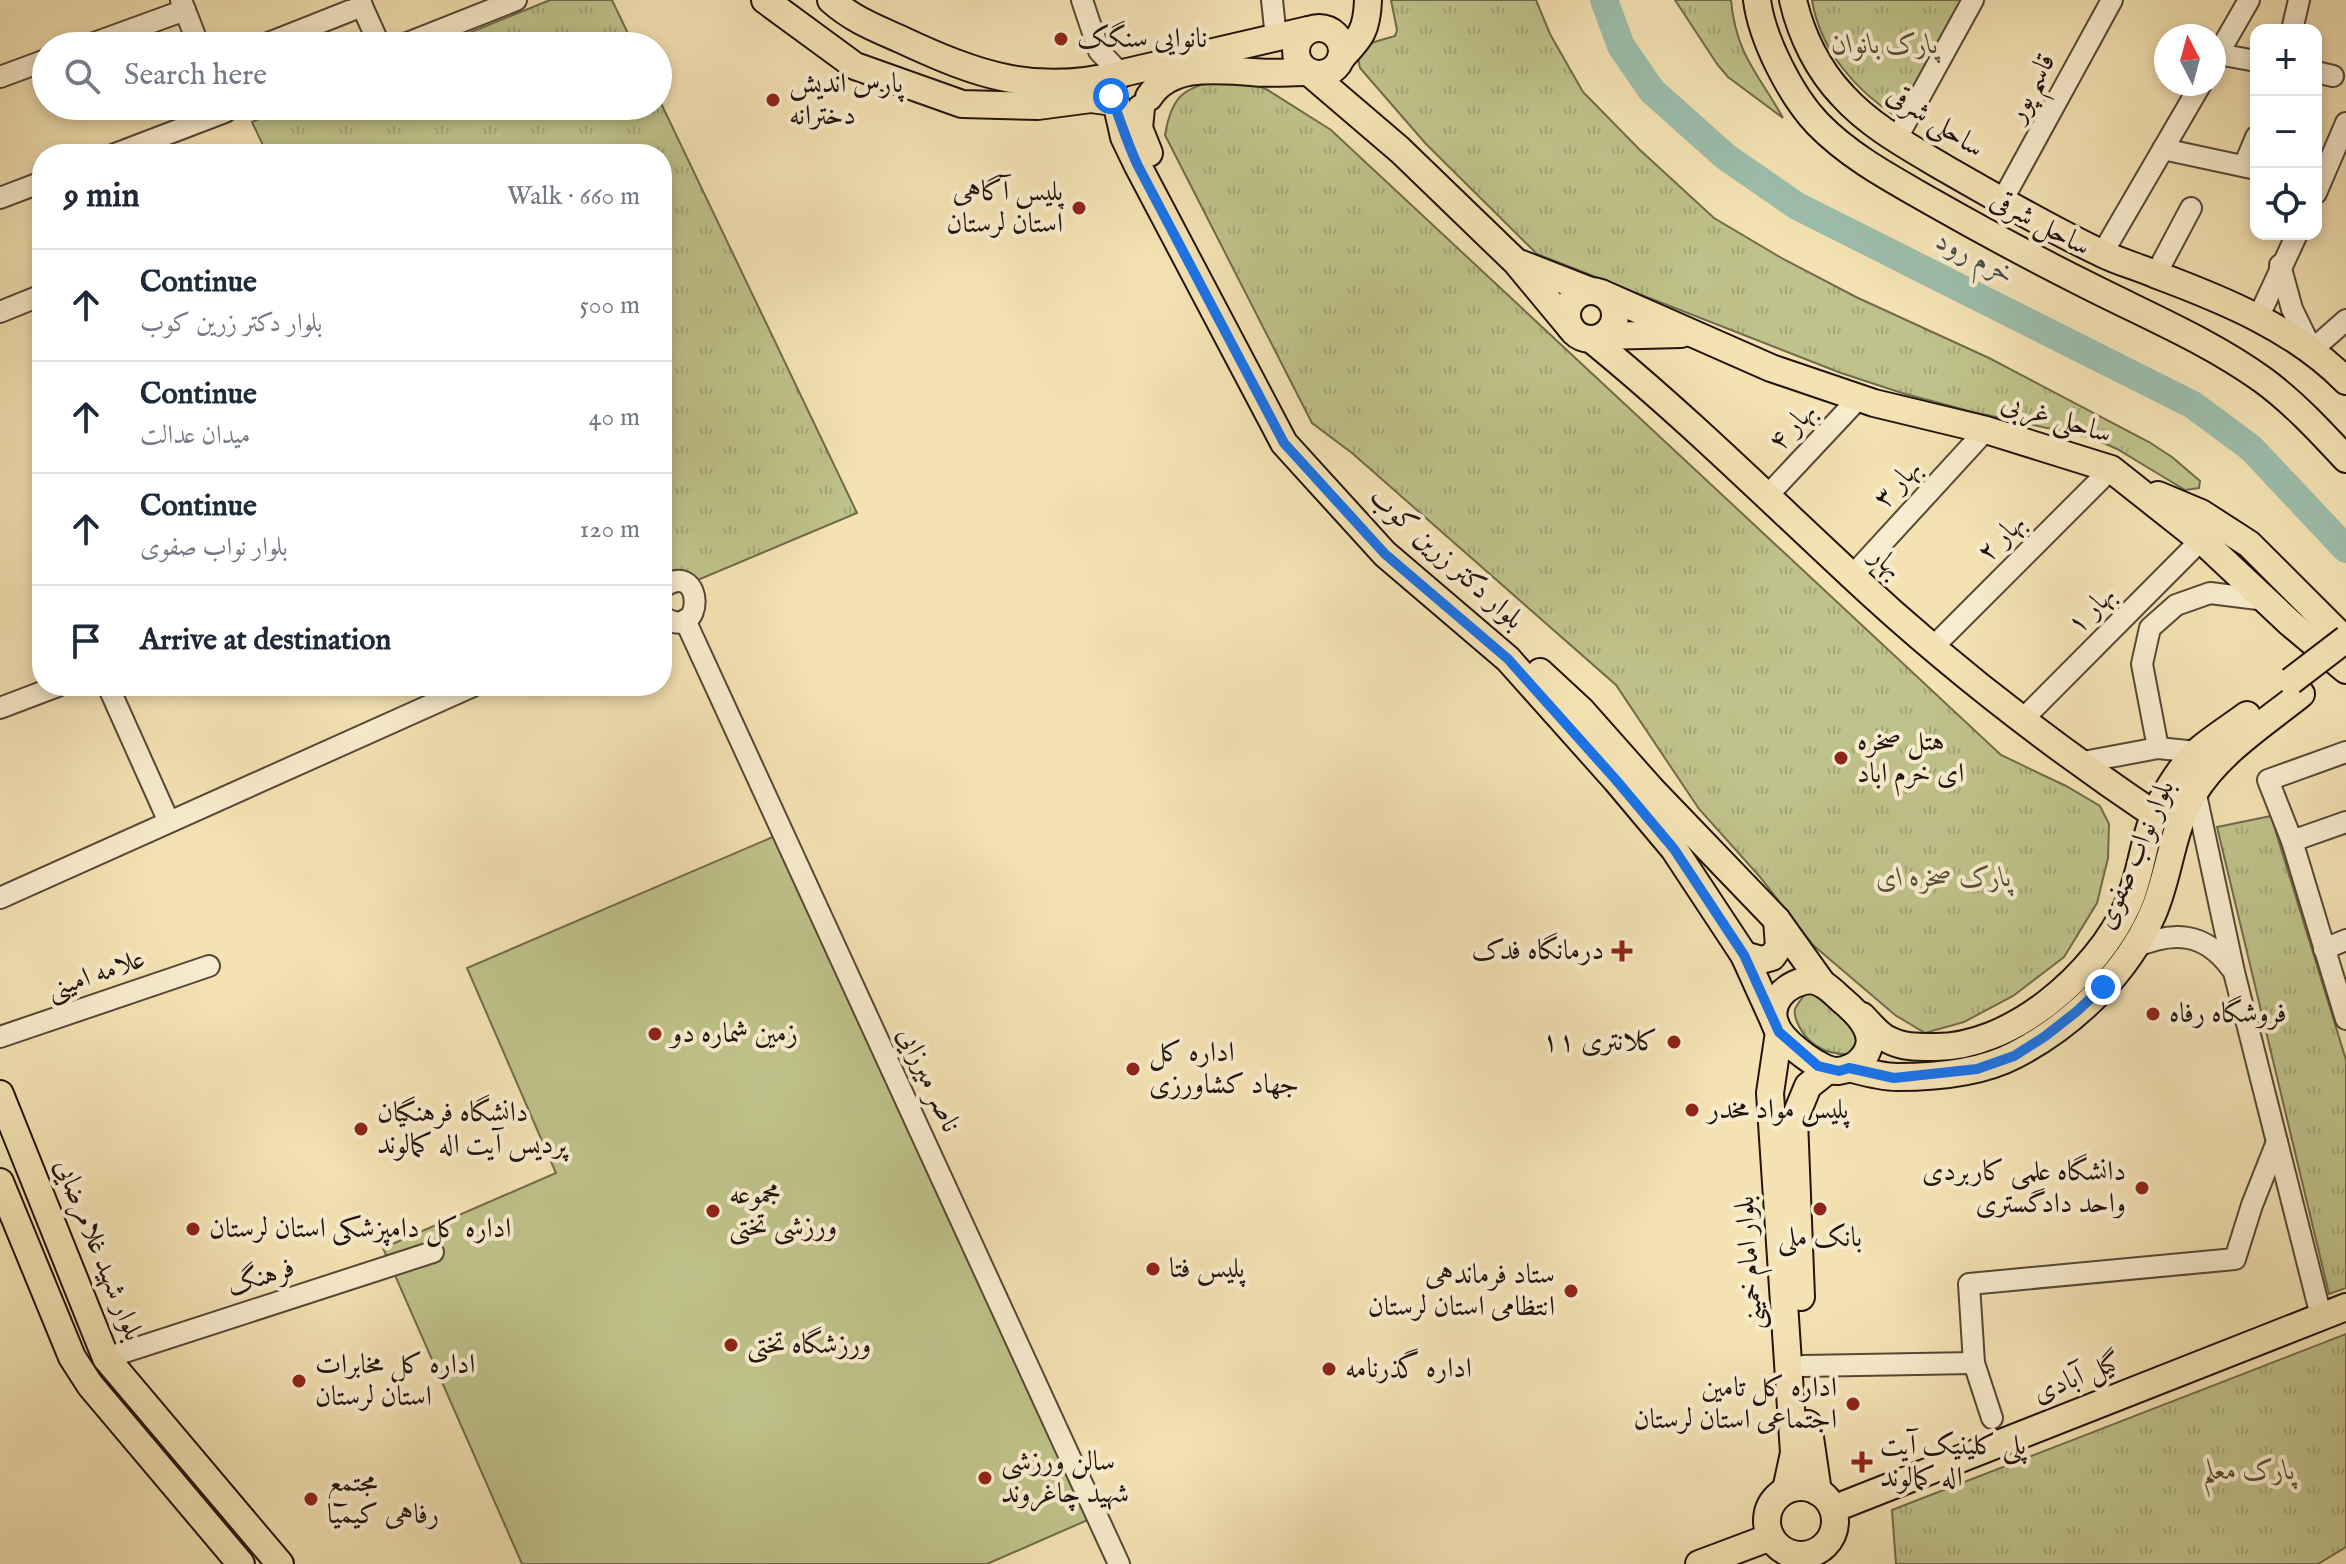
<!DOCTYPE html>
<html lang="en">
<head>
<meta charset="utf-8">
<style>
  body { margin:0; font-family:"IM FELL English",Amiri,serif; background:#f6f6f7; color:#1f2937 }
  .controls { position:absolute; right:24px; top:24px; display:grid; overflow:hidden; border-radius:16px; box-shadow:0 4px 12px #0003 }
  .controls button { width:72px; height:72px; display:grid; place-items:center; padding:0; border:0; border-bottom:2px solid #e0e1e3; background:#fff; color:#1f2937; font:40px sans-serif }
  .compass { position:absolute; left:2154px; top:24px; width:72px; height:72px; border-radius:50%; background:#fff; box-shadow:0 4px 12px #0003; rotate:354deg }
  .stop { position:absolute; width:24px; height:24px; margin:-18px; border:6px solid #1a73e8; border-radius:50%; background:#fff }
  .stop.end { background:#1a73e8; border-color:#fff; box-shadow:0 2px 8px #0008 }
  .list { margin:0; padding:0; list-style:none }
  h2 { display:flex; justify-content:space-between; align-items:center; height:104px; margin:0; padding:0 32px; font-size:34px }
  h2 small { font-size:26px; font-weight:400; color:#747a83 }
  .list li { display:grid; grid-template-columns:52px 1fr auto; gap:24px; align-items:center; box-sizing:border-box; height:112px; padding:0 32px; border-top:2px solid #e0e1e3 }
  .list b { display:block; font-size:30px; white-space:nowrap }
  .list p { margin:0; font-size:26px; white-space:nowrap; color:#747a83 }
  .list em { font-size:26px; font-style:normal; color:#747a83 }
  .icon { flex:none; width:44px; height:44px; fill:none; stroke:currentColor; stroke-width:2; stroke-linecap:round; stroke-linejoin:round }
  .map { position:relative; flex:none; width:2346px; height:1564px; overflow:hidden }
  .search { position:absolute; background:#fff; box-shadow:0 4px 12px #0003; left:32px; top:32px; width:640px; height:88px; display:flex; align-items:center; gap:20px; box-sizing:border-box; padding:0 28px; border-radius:44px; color:#747a83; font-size:30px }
  .panel { position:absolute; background:#fff; box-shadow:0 4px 12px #0003; left:32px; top:144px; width:640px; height:552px; border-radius:32px }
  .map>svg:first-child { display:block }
  .grass { fill:url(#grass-tufts); stroke:#706b4b; stroke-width:2 }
  .pitch { fill:#bfc28a; stroke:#706b4b; stroke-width:2 }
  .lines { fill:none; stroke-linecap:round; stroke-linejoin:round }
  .river { stroke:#9cbeac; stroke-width:28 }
  .minor-casing { stroke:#554836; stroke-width:24 }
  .major-casing { stroke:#20140c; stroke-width:30 }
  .minor { stroke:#f8ecce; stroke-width:20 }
  .major { stroke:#f4e2b3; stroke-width:26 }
  .major-bridge-casing { stroke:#20140c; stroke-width:30; stroke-linecap:butt }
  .major-bridge { stroke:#f4e2b3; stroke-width:26 }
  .route { stroke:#1a73e8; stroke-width:10 }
  .poi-dot { fill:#8f2418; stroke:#f8ecce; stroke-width:3 }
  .labels { text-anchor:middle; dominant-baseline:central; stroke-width:8; stroke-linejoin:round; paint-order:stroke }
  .poi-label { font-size:28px; fill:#20140c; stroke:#f8ecce; text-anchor:start }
  .park-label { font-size:28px; font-style:italic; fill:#585138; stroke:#f8ecce }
  .street-label { font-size:28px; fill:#20140c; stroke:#f8ecce }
  .water-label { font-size:30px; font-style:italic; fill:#4b5044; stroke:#f8ecce }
</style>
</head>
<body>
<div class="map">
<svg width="2346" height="1564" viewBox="0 0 2346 1564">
  <defs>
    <pattern id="grass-tufts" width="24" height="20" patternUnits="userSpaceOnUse" patternTransform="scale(2)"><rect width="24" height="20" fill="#bfc28a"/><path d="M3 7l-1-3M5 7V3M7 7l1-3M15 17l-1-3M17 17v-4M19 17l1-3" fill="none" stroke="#a4a676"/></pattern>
  </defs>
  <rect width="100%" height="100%" fill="#f4e2b3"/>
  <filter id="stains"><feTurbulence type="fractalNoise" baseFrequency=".0025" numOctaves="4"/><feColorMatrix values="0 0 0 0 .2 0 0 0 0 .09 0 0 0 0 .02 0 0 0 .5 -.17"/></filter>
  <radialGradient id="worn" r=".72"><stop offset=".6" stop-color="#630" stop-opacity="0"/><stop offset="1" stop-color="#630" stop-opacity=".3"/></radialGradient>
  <g class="grass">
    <polygon points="550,0 612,0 634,46 437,46"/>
    <polygon points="1391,0 1536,0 1550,34 1583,92 1640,150 1714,218 1785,260 1856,297 1989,358 2149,442 2172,457 2200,481 2199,488 2185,490 2117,449 2093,438 1973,412 1902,393 1841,373 1537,254 1426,144 1360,68 1357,53 1364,45 1395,36 1397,30"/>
    <path d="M1675,0H1731C1736,55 1758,73 1783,118L1728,77L1717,64Z"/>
    <path d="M1812,0H1965L1897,117C1856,91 1820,50 1812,0Z"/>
    <path d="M1230,76L1266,89L1331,130L2001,755L2066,786L2100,806L2109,824L2108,858L2097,903L2064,957L2013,996L1964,1022L1925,1033L1895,1015L1813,945L1760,877L1699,809L1616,685L1352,453L1312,423L1165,135C1173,88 1188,89 1230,76Z"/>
    <polygon points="658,97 857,513 662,595 662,154 267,154 252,122 290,106 658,106"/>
    <polygon points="2271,816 2346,1060 2346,1288 2329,1294 2217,827"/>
    <path d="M1818,991L1861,1034L1856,1054C1830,1056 1808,1048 1797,1022C1795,1017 1794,1014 1795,1009C1797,1004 1803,997 1806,993Z"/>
    <polygon points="2346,1334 2346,1547 2318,1564 1896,1564 1892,1510"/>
  </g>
  <polygon class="pitch" points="789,830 1090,1519 987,1564 522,1564 383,1248 556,1173 467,968"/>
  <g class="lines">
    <polyline class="river" points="1604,0 1621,46 1652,91 1726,157 1797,206 2193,405 2251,448 2346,549"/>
    <defs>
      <g id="minor">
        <polyline points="181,0 199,46"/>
        <polyline points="1082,0 1099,51 1121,74"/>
        <polyline points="1272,0 1276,38"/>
        <polyline points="362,6 380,46"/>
        <polyline points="2292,30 2299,0"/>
        <polyline points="86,46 185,10"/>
        <polyline points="261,46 362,6 360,0"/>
        <polyline points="400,46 516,0"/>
        <polyline points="2218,54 2256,61"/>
        <polyline points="2214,61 2249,0"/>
        <polyline points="2316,72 2333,76"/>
        <polyline points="0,77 46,60"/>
        <polyline points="1897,138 1973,0"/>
        <polyline points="2163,149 2256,169"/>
        <polyline points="115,154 225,112 223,106"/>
        <polyline points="2244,166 2256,137"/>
        <polyline points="2316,193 2346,123"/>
        <polyline points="0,198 42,182"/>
        <polyline points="2002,201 2112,0"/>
        <polyline points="2102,254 2201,84"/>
        <polyline points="2280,265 2292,309 2312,350 2346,320"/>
        <polyline points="2156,274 2191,208"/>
        <polyline points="0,312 42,295"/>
        <polyline points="2258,318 2297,234"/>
        <polyline points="1768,495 1859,398"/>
        <polyline points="1852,576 1986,430"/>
        <path d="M662,588C705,556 706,647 662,616"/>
        <polyline points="685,620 1119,1564"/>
        <polyline points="1933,647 2111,469"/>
        <polyline points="108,686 169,822"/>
        <polyline points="0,708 58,686"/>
        <polyline points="2023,719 2201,540"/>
        <polyline points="2158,748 2142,664 2150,628 2176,605 2210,593 2266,600"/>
        <polyline points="2346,752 2268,780 2292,841 2346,1019"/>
        <polyline points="2078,763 2158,748 2197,752"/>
        <polyline points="2195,790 2234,972 2321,1316"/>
        <polyline points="2292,841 2346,822"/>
        <polyline points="0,898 473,686"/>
        <path d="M2133,948C2172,931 2204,931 2231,968"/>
        <polyline points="2324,949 2346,940"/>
        <polyline points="0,1037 209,966"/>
        <polyline points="106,1358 433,1252"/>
        <polyline points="1803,1366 1974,1363"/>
        <polyline points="1992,1418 1974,1363 1969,1284 2235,1259 2252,1205 2277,1142"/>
      </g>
      <g id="major">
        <polyline points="765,0 855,66 962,104 1038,106 1091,99 1113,102"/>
        <path d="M831,0C852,19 875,28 900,39C977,75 1035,96 1121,74"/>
        <path d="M1757,0C1762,39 1791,96 1818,124C1850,157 1892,179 1932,202C1983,231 2035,259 2087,285C2146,315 2209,341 2263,380C2293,402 2320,431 2346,459"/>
        <path d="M1793,0C1801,35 1818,70 1843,96C1871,127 1911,148 1946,169C1997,198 2048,228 2101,253C2119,262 2139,267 2157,275C2224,300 2295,329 2346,381"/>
        <circle cx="1319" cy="51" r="23"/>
        <path d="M1341,58C1361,37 1367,30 1368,0"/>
        <polyline points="1127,72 1308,30"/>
        <polyline points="1310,73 1400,150 1516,262 1570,327"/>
        <path d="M1149,97C1171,63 1217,70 1252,72C1270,74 1289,72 1308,72"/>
        <polyline points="1117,106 1124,137 1138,166 1284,443 1385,554 1508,659 1616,780 1674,849 1744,955 1778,1030"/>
        <polyline points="1141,108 1139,128 1149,153"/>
        <polyline points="1519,263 1591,291"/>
        <circle cx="1591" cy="315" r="24"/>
        <polyline points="1603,294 1771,368 1874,403 1986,430 2111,469 2207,545 2290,623 2346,670"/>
        <polyline points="1603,336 1681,334"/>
        <path d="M1591,339C1682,413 1765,495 1851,575C1945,663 2048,743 2155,815"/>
        <polyline points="2158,495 2201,513 2249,544 2346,641"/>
        <polyline points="1540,672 1581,710 1652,790 1777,920 1822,983"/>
        <polyline points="1744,955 1761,960 1772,957 1779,947 1777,920"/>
        <path d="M1812,980C1825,983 1832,991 1842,1000C1860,1015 1883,1038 1860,1061C1854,1067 1846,1070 1838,1071C1821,1072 1787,1044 1778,1030C1763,1004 1787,981 1812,980Z"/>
        <path d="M1862,1016C1870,1024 1879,1036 1889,1040C1902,1047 1917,1047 1931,1047C2010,1050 2097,974 2128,904C2143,871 2143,832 2162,800C2171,784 2184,763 2198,751C2213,738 2231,727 2247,715"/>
        <polyline points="1779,1032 1770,1093 1794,1453 1786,1490"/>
        <path d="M1849,1068C1864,1072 1881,1077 1897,1077C1935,1077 1981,1073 2015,1055C2073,1025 2127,973 2153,913C2170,874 2171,830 2194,793C2219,752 2265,723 2301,694"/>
        <polyline points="0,1094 106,1358 280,1564"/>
        <polyline points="0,1182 72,1357 90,1385 241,1564"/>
        <polyline points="1801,1297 1794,1120 1808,1086 1828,1070"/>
        <polyline points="1808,1424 1818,1492"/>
        <circle cx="1801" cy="1521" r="34"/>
        <polyline points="1833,1509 2346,1307"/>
        <polyline points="1699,1564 1771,1537"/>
      </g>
    </defs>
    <use href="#minor" class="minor-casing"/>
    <use href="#major" class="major-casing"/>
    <use href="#minor" class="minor"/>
    <use href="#major" class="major"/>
    <defs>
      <polyline id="major-bridge" points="2291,681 2346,639"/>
    </defs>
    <use href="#major-bridge" class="major-bridge-casing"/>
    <use href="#major-bridge" class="major-bridge"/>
  </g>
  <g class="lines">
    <path class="route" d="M1111,96C1120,119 1127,143 1138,166L1284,443L1385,554L1508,659L1616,780L1674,849L1744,955L1779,1032L1818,1066L1839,1071L1849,1068L1894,1078L1977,1069L2014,1056L2044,1037L2076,1012L2103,987"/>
  </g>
  <g class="poi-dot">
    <circle cx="1061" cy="39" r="8"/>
    <circle cx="773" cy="100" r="8"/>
    <circle cx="1079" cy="208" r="8"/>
    <circle cx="1841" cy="758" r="8"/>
    <path d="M1618 939h8v8h8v8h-8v8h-8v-8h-8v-8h8z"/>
    <circle cx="2153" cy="1014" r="8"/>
    <circle cx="655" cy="1034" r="8"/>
    <circle cx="1674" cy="1042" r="8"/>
    <circle cx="1133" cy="1069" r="8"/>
    <circle cx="1692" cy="1110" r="8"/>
    <circle cx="361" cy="1129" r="8"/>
    <circle cx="2142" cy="1188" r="8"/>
    <circle cx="1820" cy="1209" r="8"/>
    <circle cx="713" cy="1211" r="8"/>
    <circle cx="193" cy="1229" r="8"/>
    <circle cx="1153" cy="1269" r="8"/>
    <circle cx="1571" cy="1291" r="8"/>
    <circle cx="731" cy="1345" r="8"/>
    <circle cx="1329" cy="1369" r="8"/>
    <circle cx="299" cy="1381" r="8"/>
    <circle cx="1853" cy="1404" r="8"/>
    <path d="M1858 1450h8v8h8v8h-8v8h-8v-8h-8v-8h8z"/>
    <circle cx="985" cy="1478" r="8"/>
    <circle cx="311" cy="1499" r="8"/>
  </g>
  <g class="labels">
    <g class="poi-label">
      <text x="1077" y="39">نانوایی سنگک</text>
      <text x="789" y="84">پارس اندیش<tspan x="789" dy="32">دخترانه</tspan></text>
      <text x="1063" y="192" text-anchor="end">پلیس آگاهی<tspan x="1063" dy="32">استان لرستان</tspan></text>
      <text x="1857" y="742">هتل صخره<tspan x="1857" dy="32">ای خرم اباد</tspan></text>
      <text x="1604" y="951" text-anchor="end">درمانگاه فدک</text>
      <text x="2169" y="1014">فروشگاه رفاه</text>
      <text x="671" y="1034">زمین شماره دو</text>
      <text x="1658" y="1042" text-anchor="end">کلانتری ۱۱</text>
      <text x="1149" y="1053">اداره کل<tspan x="1149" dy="32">جهاد کشاورزی</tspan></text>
      <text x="1708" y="1110">پلیس مواد مخدر</text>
      <text x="377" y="1113">دانشگاه فرهنگیان<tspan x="377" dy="32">پردیس آیت اله کمالوند</tspan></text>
      <text x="2126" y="1172" text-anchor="end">دانشگاه علمی کاربردی<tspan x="2126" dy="32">واحد دادگستری</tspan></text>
      <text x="729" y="1195">مجموعه<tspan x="729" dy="32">ورزشی تختی</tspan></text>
      <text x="209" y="1229">اداره کل دامپزشکی استان لرستان</text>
      <text x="1820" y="1238" text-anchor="middle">بانک ملی</text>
      <text x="1169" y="1269">پلیس فتا</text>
      <text x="1555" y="1275" text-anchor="end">ستاد فرماندهی<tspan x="1555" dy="32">انتظامی استان لرستان</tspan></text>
      <text x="747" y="1345">ورزشگاه تختی</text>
      <text x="315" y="1365">اداره کل مخابرات<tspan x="315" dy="32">استان لرستان</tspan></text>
      <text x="1345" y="1369">اداره گذرنامه</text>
      <text x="1837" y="1388" text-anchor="end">اداره کل تامین<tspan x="1837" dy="32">اجتماعی استان لرستان</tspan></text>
      <text x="1880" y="1446">پلی کلینیک آیت<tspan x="1880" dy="32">اله کمالوند</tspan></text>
      <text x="1001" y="1462">سالن ورزشی<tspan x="1001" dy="32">شهید چاغروند</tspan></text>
      <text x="327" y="1483">مجتمع<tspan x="327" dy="32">رفاهی کیمیا</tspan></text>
    </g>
    <g class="park-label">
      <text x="1885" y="45">پارک بانوان</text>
      <text x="1944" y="878">پارک صخره ای</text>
      <text x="2249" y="1471">پارک معلم</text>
    </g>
    <g class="street-label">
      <text transform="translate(2032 88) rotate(-62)">قاسم پور</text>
      <text transform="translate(1935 122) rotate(33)">ساحلی شرقی</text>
      <text transform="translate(2040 224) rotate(28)">ساحل شرقی</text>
      <text transform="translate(2056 419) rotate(17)">ساحلی غربی</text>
      <text transform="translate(1793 427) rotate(-47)">بهار ۴</text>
      <text transform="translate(1898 484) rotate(-47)">بهار ۳</text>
      <text transform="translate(2002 538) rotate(-45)">بهار ۲</text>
      <text transform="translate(1446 559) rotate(42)">بلوار دکتر زرین کوب</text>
      <text transform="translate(1886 563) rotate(42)">بهار</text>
      <text transform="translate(2092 610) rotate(-45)">بهار ۱</text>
      <text transform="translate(2136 855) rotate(-67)">بلوار نواب صفوی</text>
      <text transform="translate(96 975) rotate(-19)">علامه امینی</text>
      <text transform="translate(928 1080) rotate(65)">ناصر میرزایی</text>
      <text transform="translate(98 1250) rotate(68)">بلوار شهید غلامرضایی</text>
      <text transform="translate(1750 1263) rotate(-94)">بلوار امام خمینی</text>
      <text transform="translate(261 1278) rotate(-18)">فرهنگ</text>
      <text transform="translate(2077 1378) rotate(-22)">گیل آبادی</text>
    </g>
    <g class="water-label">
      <text transform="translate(1975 258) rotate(27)">خرم رود</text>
    </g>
  </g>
  <rect width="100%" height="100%" filter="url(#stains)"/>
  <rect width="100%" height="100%" fill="url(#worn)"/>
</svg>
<div class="controls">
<button>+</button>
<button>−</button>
<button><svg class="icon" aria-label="locate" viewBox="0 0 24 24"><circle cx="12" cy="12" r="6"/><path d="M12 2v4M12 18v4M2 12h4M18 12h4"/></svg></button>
</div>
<svg class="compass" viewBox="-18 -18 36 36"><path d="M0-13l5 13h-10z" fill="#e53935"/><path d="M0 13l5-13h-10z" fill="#747a83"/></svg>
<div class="stop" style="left:1111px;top:96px"></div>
<div class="stop end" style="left:2103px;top:987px"></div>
<div class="search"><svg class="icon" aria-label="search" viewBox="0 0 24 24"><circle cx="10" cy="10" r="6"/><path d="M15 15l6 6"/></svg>Search here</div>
<section class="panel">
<h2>9 min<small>Walk · 660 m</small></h2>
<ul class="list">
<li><svg class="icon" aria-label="ahead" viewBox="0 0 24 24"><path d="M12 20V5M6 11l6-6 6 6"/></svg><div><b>Continue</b><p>بلوار دکتر زرین کوب</p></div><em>500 m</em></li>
<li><svg class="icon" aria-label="ahead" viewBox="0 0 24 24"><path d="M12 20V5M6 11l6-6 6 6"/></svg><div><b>Continue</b><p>میدان عدالت</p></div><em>40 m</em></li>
<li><svg class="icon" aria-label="ahead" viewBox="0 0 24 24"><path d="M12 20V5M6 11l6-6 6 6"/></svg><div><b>Continue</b><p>بلوار نواب صفوی</p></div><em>120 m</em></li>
<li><svg class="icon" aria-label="arrive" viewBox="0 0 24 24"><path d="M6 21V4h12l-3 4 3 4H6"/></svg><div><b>Arrive at destination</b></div></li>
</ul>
</section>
</div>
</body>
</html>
